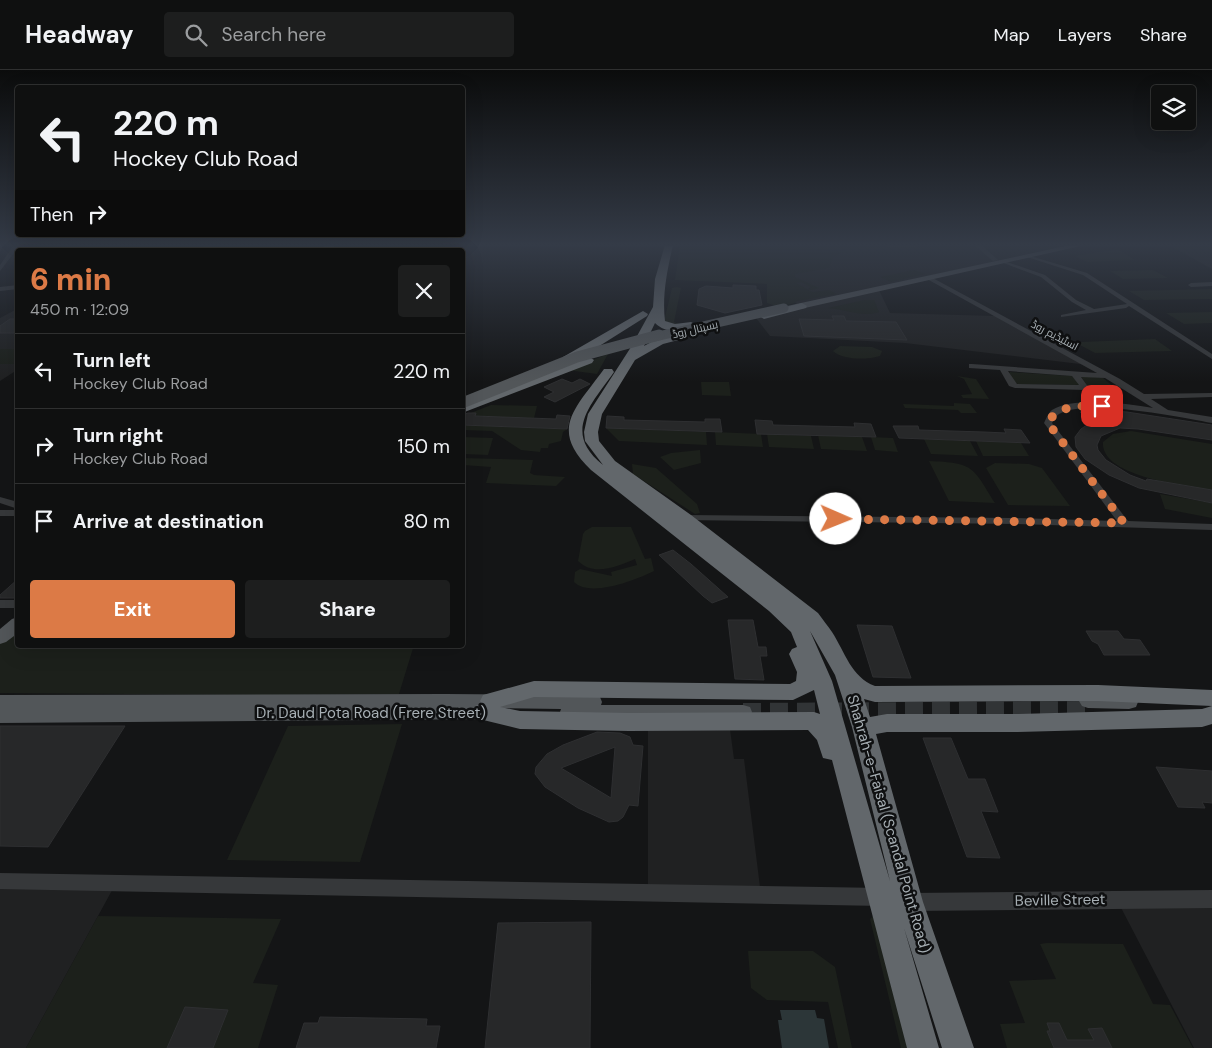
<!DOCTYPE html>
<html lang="en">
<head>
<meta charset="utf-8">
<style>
	body { margin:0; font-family:"DM Sans",Cairo,sans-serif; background:#1d1e1e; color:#f1f3f6; height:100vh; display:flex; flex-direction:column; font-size:19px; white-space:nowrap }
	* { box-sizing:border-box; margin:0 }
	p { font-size:16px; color:#9b9d9f }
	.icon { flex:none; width:28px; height:28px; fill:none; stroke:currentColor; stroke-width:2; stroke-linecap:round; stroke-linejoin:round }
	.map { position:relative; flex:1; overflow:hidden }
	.panel { position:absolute; left:15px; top:178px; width:450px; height:400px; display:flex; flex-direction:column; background:#0f1010; border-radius:5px; box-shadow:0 5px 20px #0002,0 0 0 1px #2f3030 }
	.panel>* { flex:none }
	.banner { position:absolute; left:15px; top:15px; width:450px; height:152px; border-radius:5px; box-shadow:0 5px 20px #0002,0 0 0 1px #2f3030; background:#0f1010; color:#f1f3f6; overflow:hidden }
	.controls { position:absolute; left:1151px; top:15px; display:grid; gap:10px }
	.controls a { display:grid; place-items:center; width:45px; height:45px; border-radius:5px; background:#0f1010; box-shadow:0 5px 20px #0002,0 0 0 1px #2f3030; font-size:25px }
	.pin { position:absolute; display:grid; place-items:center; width:42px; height:42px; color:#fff; margin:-21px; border-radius:10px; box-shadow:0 2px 8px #0006 }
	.me { position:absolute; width:55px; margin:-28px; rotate:91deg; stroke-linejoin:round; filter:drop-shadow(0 0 4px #0008) }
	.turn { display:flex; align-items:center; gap:18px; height:105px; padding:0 15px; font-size:22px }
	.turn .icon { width:65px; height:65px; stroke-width:2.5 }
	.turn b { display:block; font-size:35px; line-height:42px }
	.then { display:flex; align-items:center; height:48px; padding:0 15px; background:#0003; gap:10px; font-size:19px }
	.round { display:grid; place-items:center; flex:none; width:52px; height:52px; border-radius:5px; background:#1d1e1e }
	.headline { display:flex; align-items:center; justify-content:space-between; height:85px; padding:0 15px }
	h1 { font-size:30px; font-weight:800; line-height:38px; color:#dc7a46 }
	.cta { display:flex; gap:10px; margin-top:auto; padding:10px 15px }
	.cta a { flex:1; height:58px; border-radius:5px; background:#dc7a46; color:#fff; font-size:20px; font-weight:800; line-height:58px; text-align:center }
	.cta a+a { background:#1d1e1e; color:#f1f3f6 }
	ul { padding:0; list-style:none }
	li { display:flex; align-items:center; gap:15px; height:75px; padding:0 15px; border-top:1px solid #2f3030 }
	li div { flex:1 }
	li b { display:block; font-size:19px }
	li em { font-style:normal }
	header { display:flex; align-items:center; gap:30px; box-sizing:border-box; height:70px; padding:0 25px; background:#0f1010; border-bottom:1px solid #2f3030 }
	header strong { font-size:24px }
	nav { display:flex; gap:28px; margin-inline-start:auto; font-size:18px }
	.search { width:350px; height:45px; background:#1d1e1e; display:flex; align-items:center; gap:12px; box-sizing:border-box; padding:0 18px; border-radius:5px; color:#9b9d9f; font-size:19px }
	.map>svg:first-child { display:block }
	.built { fill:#202122 }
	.green { fill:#1c201b }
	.water { fill:#2c3638 }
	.building { fill:#272829; stroke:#2e2f31; fill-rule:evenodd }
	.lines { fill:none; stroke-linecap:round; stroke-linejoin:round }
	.major-tunnel { stroke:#313436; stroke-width:18; stroke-dasharray:18 9; stroke-linecap:butt }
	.minor { fill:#36383a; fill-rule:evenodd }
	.major { fill:#525659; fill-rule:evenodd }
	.highway { fill:#62676b; fill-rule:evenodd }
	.major-bridge-far1 { stroke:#525659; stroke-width:9 }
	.major-bridge { stroke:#525659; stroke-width:11 }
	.route { stroke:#dc7a46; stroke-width:9; stroke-dasharray:0 16.2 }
	.labels { text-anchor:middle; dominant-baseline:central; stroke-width:5; stroke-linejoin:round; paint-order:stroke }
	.far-street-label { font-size:11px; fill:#a7afb4; stroke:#0f1011 }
	.near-street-label { font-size:15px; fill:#a7afb4; stroke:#0f1011 }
</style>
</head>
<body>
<header>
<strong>Headway</strong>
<div class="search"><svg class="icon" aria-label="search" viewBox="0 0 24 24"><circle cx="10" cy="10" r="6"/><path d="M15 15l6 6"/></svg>Search here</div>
<nav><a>Map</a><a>Layers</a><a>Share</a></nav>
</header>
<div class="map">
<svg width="1212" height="978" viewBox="0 0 1212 978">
	<rect width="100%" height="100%" fill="#141516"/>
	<path class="built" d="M216,175h109l-8,5h-116z
		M810,175h258l-270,60 -4,-3 -6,-43 20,-11z
		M1169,175h43v24z
		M879,220l11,23 105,3 93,49 -183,-22 -135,-7 -14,-18z
		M17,239v61l-17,11v-63z
		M648,652h81l5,37h10l17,136 -113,-2z
		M0,811l116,2 -90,165h-26z
		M1212,829v149h-18l-77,-148z"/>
	<path class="green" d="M86,175h124l-15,5h-103l-3,-3 -14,3z
		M680,175h104l60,6 -11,6 -4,11 -34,6v3l24,11 -8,2 -3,-1 3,-2 -10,-5 -5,1 16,9 17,-2 8,4 -40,7 -2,2 -16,4 -12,-4v-19l-92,-4z
		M1118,179l17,11 -48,2 -12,-6z
		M914,200l11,4 -34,8 -11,-5z
		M1153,200l15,8 -45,1 -13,-8z
		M677,217l4,1 -7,34 5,2h-7l-8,-3 8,-33z
		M1212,219v10l-68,1 -15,-9z
		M865,230h9l5,12c-16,6 -35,-3 -51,-4z
		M1212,242v11l-28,1 -18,-11z
		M1155,269l17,12 -77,2 -15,-8 1,-3z
		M840,276l32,1 10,4 -2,5c-13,4 -38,4 -47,-5z
		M0,279h17v15h-17z
		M608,284l-11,20 -30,-4z
		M1010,302l62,4 9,9 -63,-1 -4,-2 -5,-9z
		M957,306l19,3 13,20 -26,-1 -2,-3 11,-1 -8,-15z
		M1081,307h21l14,12 -27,-1z
		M701,312h28l2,14 -29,-1z
		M954,333l16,1 7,9h-16l-3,-3 -53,-2 -2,-4 51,2z
		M491,335l46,1 -3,12 -71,-2z
		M463,355l101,4 2,1 -3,2 -2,9 -12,3 -1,4h-7l-1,4 -19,-2 -29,-19 -29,-1z
		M606,358l100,4 1,13 -88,-4z
		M1131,361l81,13v46c-24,-4 -112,-13 -109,-48l10,-8z
		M715,362l46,2 2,13 -47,-2z
		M767,364l44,2 3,13 -45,-2z
		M818,365l44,2 5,14 -46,-2z
		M463,367l30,1 -5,17 -25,-1z
		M871,367l22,1 5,14 -23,-2z
		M924,369l46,2 8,15 -47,-2z
		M976,371l45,2 8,13h-46z
		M700,380l1,13 -27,7 -14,-13 11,-4z
		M462,388l71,2 -3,13 4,2 31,2 -9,9 -70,-3 5,-16 -28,-2z
		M929,391c45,2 43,5 66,42l-46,-2z
		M995,393l34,1 13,4 28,38 -62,-1 -22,-37z
		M632,394l24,4 41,36 3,9 -5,1 -62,-40z
		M1160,424l52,9v15l-47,-9z
		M592,457h39l14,32 6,-1 3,13c-18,9 -64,27 -80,11l1,-10 5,-3 32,7 -1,-4 26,-7 -2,-6c-17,7 -41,18 -57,2l5,-27 2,-3z
		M17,559l1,16h396l-15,49 -132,1 -267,-2v-50z
		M402,654l-42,138 -133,-2 61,-134z
		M98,846l183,3 -28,64 25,2 -20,63h-232z
		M873,846l39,132h-11l-31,-129z
		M1047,873l76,1 30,60 17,1 23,43h-186l-7,-24 25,-1 -16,-42 47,-2 -16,-35z
		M748,881h65l22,16 17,81h-14l-10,-46 -61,-2 -16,-12z"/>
	<path class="water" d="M780,940h35l2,8 7,1 5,29h-47l-4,-28h4z"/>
	<path class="building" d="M733,215l23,1v4h3l3,15 -37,8 -28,-8 2,-16 7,-3 27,2z
		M832,246h12l2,5 50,1 11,18 -103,-4 -5,-17 35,1z
		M10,249h8v14h-18v-7z
		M562,309l10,4 8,-4 10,5 -35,18 -11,-5 10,-5 -10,-5z
		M1101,340l26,2 85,13v15l-74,-11 -18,-1 -19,8 -4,9 1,5 8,10 24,15 16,6 1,-2 65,11v13l-73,-15 -30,-13 -24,-16 -9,-12 -1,-10 6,-8 13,-9 -14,-8z
		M468,343h8l-1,3 81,3 1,-4 13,1 -3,13 -105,-4v-10z
		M607,346l17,1v3l81,2v-3h15l2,13 -116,-4z
		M755,350l17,1 1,4 82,2 -1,-4 17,1 5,13 -119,-3z
		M893,356h25l1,4 65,2 22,1 -2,-4 17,1 9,13 -131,-5z
		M673,480l18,14 37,33 -16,6 -9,-7 -44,-41z
		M18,509v19h-18v-3z
		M728,550h25l5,27h8l1,9h-7l4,24 -29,-1z
		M857,555l35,1 19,52 -38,-1z
		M1086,561h32l6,8 16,1 10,15h-46l-6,-11 -6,-3z
		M0,656h125l-77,121 -48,-1z
		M597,662l23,1 10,4 3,8 10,1 -5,60 -9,-1 -6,12 -5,4 -9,1 -31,-14 -33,-21 -10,-13 1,-7 11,-13 16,-9zM615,677l-4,51 -50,-30z
		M923,668h28l17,41h17l13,33 -17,-1 19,47 -33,-1z
		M1156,697l56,4v32l-10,-1 3,6 -27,-1z
		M591,852l-1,126h-105l13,-125z
		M185,937l43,3 -15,38h-46z
		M320,947l107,2 -1,7h14l-4,22h-140l8,-25h14z
		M1047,953h12l8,17h27l-6,-11 14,-1 10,20h-58l-7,-17h3z"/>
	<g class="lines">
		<path class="major-tunnel" d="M743,642l351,-2"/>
		<path class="minor" d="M14,175h6l-20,26v-6z
			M206,175h9l-12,5h-9z
			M884,175h35l-3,2h-29z
			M974,175h7l17,15 -5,1z
			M1027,185l60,18 125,81v5l-83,-53 -3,2 -65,9v-2l25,-5 -14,-8 -31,-25 -40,-15v-2l44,15 31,25 18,9 33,-5 -44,-29 -56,-18z
			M929,206l191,103 24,15 68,-1v4l-61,2 17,11 44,7v6c-33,-6 -125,-25 -153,-9 -3,2 -5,5 -7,9l76,98 84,3v6l-197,-6 -334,-4 -1,-2 1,-2 4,-1 330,3 102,3 -73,-98c2,-4 4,-10 8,-13 22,-14 76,-6 101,-2l-48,-30 -24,-1 8,11 -4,2 -70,-2 -6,-2 -9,-16 -31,-2v-4h3l125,9 -170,-94 -1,-1zM1008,301l64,5 7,9 -62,-1z
			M1212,212v4l-21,1 -3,-2 3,-2z
			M18,215v4l-18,2v-4z
			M0,427l18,5v7l-18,-6z
			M0,440h18v6h-18z
			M0,530h18v8h-18z
			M0,803l882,15 6,3 3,6 -3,6 -6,3 -882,-17z
			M1212,820v18l-303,3 -6,-3 -3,-6 3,-6 6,-3z"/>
		<path class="major" d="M326,175h10l-7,5h-10z
			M1070,175h15l-298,67 -5,-3 5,-3z
			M18,547v16l-12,9 -6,2v-15l12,-10z
			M445,624l148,1 7,2 2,5 -1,3h142l7,2 2,5 -2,5 -7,2h-174l-7,-2 -2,-5 1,-3 -63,-1 2,4 -2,5 -7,2 -491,4v-28z
			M1088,624l41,1 7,2 2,5 -2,5 -7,2 -41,-1 -6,-2 -3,-5 3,-5z"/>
		<path class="highway" d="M665,175h8c-6,26 -11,50 -8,76l10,3 16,-2 6,3 -2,2c-14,4 -29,7 -40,-4l-11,23 11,-6 50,-13 6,3 -2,2 -46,12 -28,16 -33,54 -4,18 1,9 16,20 76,54 127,98c5,7 10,13 14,19 13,20 19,45 43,54l223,-1 114,5v34l-10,3 -184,5h-131l-11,2 47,168 51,146h-32l-38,-120 35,120h-32l-75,-288 -9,-2 -6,-18 -9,-10 -179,1 -109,-2 -45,-11 -3,-6 3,-6 7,-2 -2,-3 3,-6 51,-14 256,3 6,-3 1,-9 -8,-18 3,-5 5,-2 -6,-15 -22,-21 -178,-141c-43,-41 -15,-62 13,-101h8l2,3c-23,33 -52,60 -11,93l-18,-24 -1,-9 4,-18 43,-67 22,-40 2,-28zM810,561l25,44 17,52 38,154 -58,-200zM814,620l6,24 -6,-2 -185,1 -109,-2 -20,-4 34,-10 259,3zM864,629l11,3 223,-1 114,5 -10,3 -184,5h-131l-17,3z
			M802,233l5,3 -1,2 -42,11 -5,-3 1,-2z
			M643,241l5,3 -1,2 -54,34 -24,11 -6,-4z
			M588,286l6,4 -2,3 -130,50v-9z"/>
		<path class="major-bridge-far1" d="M654,267l130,-29"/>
		<path class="major-bridge" d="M462,333l115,-46 82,-22"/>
	</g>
	<linearGradient id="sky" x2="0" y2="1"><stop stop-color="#0b0c0c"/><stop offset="0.56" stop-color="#343b47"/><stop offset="1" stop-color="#343b47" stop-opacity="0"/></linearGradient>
	<rect width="1212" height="312" fill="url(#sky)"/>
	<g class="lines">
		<path class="route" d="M836,449l288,4 -76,-100c9,-19 36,-17 54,-17"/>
	</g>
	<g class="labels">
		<g class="far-street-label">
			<text transform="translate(695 259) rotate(-13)">ہسپتال روڈ</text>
			<text transform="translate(1055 265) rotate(28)">اسٹیڈیم روڈ</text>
		</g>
		<g class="near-street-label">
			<text x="371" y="643">Dr. Daud Pota Road (Frere Street)</text>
			<text transform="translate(889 754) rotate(74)">Shahrah-e-Faisal (Scandal Point Road)</text>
			<text transform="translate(1060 830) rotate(-1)">Beville Street</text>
		</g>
	</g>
</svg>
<div class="controls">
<a><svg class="icon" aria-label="layers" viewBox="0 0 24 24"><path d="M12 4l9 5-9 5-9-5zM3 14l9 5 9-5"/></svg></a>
</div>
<div class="pin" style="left:1102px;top:336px;background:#d93025"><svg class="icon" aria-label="arrive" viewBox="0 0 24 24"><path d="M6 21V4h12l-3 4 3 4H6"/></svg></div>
<svg class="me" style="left:836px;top:449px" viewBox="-20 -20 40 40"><circle r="19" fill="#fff"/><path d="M0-13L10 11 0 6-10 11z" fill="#dc7a46"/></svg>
<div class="banner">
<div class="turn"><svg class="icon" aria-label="left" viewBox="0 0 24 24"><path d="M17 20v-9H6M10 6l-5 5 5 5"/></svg><div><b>220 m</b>Hockey Club Road</div></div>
<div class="then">Then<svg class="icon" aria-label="right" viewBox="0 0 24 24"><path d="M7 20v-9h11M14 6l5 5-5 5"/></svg></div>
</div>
<section class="panel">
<div class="headline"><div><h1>6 min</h1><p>450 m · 12:09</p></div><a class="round"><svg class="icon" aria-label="close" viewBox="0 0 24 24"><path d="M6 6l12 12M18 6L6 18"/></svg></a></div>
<ul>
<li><svg class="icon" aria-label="left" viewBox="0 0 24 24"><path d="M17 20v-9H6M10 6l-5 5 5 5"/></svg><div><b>Turn left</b><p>Hockey Club Road</p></div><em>220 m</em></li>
<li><svg class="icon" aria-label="right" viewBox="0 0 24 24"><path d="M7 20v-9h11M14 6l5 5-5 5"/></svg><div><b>Turn right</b><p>Hockey Club Road</p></div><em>150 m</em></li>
<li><svg class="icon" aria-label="arrive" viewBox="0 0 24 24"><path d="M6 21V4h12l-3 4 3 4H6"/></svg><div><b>Arrive at destination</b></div><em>80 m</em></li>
</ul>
<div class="cta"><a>Exit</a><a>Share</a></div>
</section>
</div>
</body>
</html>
